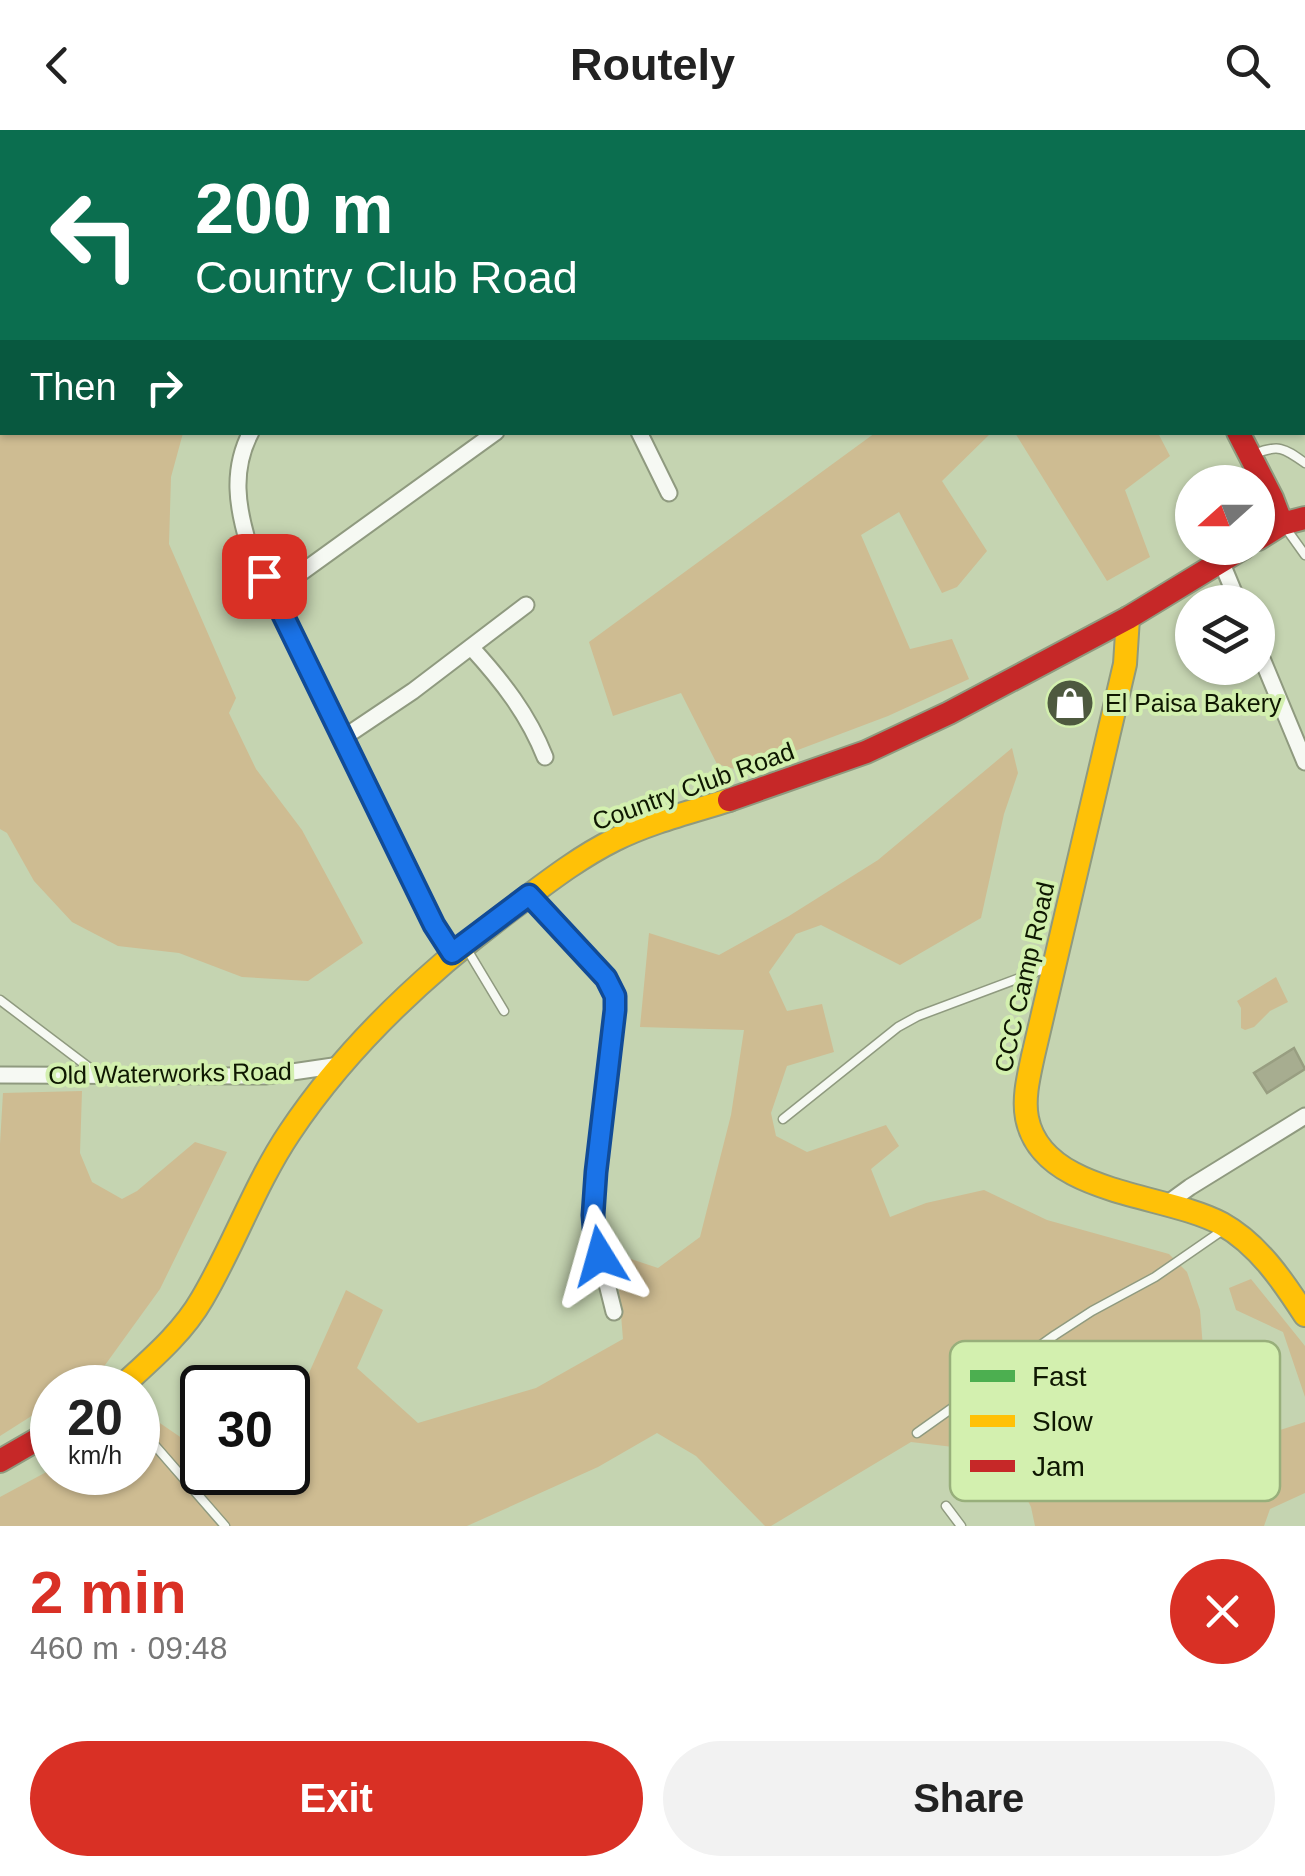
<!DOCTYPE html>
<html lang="en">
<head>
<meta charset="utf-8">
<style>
	body { margin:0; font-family:Helvetica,sans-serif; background:#f2f2f2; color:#222; height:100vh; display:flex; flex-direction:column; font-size:38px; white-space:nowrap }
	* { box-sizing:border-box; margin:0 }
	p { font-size:32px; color:#767676 }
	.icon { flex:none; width:55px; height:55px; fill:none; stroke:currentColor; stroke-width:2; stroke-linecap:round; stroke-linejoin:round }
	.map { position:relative; height:1396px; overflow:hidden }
	.details { display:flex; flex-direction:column; background:#fff; flex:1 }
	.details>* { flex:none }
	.top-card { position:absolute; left:0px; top:0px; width:1305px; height:305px; box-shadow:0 2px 8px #0004; background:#0b6e4f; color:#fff; overflow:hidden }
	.needle { width:65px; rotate:249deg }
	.buttons { position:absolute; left:1175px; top:335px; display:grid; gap:20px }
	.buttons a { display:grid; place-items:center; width:100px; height:100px; border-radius:50%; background:#fff; box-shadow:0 2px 8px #0004; font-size:50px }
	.speed { position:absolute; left:30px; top:1235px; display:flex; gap:20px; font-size:50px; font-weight:700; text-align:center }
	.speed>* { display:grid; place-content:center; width:130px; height:130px; border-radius:50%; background:#fff; box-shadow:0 2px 8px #0004; line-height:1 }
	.speed small { font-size:25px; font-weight:400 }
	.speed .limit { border:5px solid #111; border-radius:15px; background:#fff; color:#111 }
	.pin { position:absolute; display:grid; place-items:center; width:85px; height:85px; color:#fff; margin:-42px; border-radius:20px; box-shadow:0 5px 15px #0006 }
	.me { position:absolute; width:110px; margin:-55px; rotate:352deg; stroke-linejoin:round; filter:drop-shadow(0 0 8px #0008) }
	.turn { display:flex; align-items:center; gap:35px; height:210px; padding:0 30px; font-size:45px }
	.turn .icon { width:130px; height:130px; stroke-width:2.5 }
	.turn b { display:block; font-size:70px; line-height:85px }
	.then { display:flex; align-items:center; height:95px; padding:0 30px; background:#0003; gap:20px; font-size:38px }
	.round { display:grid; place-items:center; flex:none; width:105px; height:105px; border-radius:52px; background:#f2f2f2 }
	.summary { display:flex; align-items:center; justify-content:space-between; height:170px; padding:0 30px }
	h1 { font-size:60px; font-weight:700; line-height:75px; color:#d93025 }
	.action { display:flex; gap:20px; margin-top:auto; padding:20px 30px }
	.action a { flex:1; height:115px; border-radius:60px; background:#d93025; color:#fff; font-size:40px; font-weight:700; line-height:115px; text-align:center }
	.action a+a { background:#f2f2f2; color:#222 }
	header { display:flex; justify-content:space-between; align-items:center; height:130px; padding:0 30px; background:#fff; font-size:45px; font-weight:700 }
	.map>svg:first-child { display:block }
	.green { fill:#cebc92 }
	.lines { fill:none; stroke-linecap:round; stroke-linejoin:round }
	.stream { stroke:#8ba565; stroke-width:4 }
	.building { fill:#a7ad90; stroke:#989e81; stroke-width:2.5 }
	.lane-casing { stroke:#8f9a7f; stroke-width:11 }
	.street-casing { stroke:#8f9a7f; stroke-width:19 }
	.fast-casing { stroke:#8f9a7f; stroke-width:26 }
	.slow-casing { stroke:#8f9a7f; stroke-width:26 }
	.jam-casing { stroke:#8f9a7f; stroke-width:26 }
	.lane { stroke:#f6f9f3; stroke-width:8 }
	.street { stroke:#f6f9f3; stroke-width:15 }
	.fast { stroke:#4caf50; stroke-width:22 }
	.slow { stroke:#ffc107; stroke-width:22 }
	.jam { stroke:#c62828; stroke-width:22 }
	.route-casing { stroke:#114b97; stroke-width:25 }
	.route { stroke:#1a73e8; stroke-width:18 }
	.labels { text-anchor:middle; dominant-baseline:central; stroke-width:8; stroke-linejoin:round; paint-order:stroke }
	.poi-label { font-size:25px; fill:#0e1701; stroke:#d3f0af; text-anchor:start }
	.street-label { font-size:25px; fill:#0e1701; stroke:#d3f0af }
	.key { fill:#d3f0af; stroke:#98af7b; stroke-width:2.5 }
	.key-label { font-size:28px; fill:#0e1701 }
</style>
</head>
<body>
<header><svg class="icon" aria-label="back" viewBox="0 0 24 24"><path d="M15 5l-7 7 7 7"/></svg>Routely<svg class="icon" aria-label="search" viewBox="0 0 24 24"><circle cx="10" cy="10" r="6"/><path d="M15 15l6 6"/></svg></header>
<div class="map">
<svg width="1305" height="1396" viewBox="0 0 1305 1396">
	<rect width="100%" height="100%" fill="#c5d4b1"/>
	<path class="green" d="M1197,0h108v239l-2,1 -1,-238h-105z
		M2,287v15l181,1 -12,44 -2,67 67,154 -7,15 27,56 46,61 61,113 -55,38 -66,-4 -63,-24 -61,-7 -46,-24 -38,-41 -27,-48 -7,-4v-410z
		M875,303h116l-49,48 45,70 -30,36 -15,6 -43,-81 -38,23 49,114 42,-10 17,40 -81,37 -146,55 -25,-7 -36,-71 -68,23 -24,-74z
		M1015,303h143l12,23 -45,34 25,67 -43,24z
		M1012,618l6,25 -14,41 -23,104 -81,47 -79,-40 -25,9 -27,38 18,39 35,-7 12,48 -47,14 -16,47 5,23 31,16 79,-27 13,21 -28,23 19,48 36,-14 58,-13 63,30 122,34 18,18 13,38 7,89 29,45 69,-22v71l-35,16 -6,17h-229l-4,-19 -27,-54 -93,-11 -140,84h-6l-69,-70 -39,-23 -59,34 -131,59h-467v-29l52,-28v3h86v-48l16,-5 48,33v20h86v-52l58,-130 37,20 -26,58 61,55 118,-35 87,-49 -7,-85 42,14 42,-31 31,-122 13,-85 -104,-3 9,-94 70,22 70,-39 89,-56z
		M1276,847l12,25 -18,9 -16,16 -9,3 -4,-2v-20l-4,-7z
		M82,961l-2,62 12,29 30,17 15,-8 58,-49 32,10 -67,137 -60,83 -24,15 -24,1v15l-52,33v-292l3,-51z
		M1251,1149l54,67v51l-22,-65 -47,-22 -7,-22z"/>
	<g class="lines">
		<path class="stream" d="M1302,93l3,2"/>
	</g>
	<path class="building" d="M1294,918l11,21 -38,24 -13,-20z"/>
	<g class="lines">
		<g class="lane-casing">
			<path id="lane" d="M1254,324c25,-10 30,-6 51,9
				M1285,397l20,28
				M465,816l39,65
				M0,870l95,72
				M783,989l115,-92 20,-11 131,-49
				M138,1296l87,100
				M917,1303l138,-98 37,-24 63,-34 68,-47
				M946,1376l15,20"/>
		</g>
		<g class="street-casing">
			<path id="street" d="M294,2l1,-2
				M553,2l1,-2
				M251,302c-20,38 -14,75 -2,114l184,379 19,28
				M639,302l30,61
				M1221,431l17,41
				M273,463l223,-161
				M471,517c31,34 57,67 74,110
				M1258,519l47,113
				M343,608l70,-47 113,-86
				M529,765l77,83 9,18v14l-19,162 -3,56 21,84
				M0,945l265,1 75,-11
				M1168,1073l22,-16 115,-71"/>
		</g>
		<g class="fast-casing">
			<path id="fast" d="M1064,0l1,2"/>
		</g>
		<g class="slow-casing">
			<path id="slow" d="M1128,488l-3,46 -92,392c-4,19 -10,42 -6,62 15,77 138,75 195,106 36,20 61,57 83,91
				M120,1258c29,-27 62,-54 82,-89 32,-54 53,-115 88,-167 62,-93 147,-169 236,-234 28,-21 56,-42 88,-58 36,-18 77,-28 115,-40"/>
		</g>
		<g class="jam-casing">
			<path id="jam" d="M1238,302l34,66 10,26
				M1258,409l24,-15 23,-6
				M729,670l137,-48 83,-39 179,-95 115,-70
				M0,1331l52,-30"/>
		</g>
		<use href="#lane" class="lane"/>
		<use href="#street" class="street"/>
		<use href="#fast" class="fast"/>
		<use href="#slow" class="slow"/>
		<use href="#jam" class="jam"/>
	</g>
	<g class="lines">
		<g class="route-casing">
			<path id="route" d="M264,446l170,349 18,28 77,-58 77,83 9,18v14l-19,162 -3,43 1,13 6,28"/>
		</g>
		<use href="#route" class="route"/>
	</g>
	<defs>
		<g id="shop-disc" transform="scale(2.5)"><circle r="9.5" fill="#4e593f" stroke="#d3f0af"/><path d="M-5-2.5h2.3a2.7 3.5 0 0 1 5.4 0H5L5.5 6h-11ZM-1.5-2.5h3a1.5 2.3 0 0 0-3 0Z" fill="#fff"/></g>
	</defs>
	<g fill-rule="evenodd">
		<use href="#shop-disc" x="1070" y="573"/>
	</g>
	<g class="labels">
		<g class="poi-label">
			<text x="1105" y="573">El Paisa Bakery</text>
		</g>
		<g class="street-label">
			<text transform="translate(693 656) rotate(-20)">Country Club Road</text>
			<text transform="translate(1024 847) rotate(-77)">CCC Camp Road</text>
			<text transform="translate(170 943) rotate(-1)">Old Waterworks Road</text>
		</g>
	</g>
	<rect x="950" y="1211" width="330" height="160" rx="15" class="key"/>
	<rect x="970" y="1240" width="45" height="12" fill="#4caf50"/>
	<rect x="970" y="1285" width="45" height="12" fill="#ffc107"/>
	<rect x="970" y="1330" width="45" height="12" fill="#c62828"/>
	<g class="key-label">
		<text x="1032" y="1256">Fast</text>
		<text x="1032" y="1301">Slow</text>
		<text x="1032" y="1346">Jam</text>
	</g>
</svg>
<div class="buttons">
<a><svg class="needle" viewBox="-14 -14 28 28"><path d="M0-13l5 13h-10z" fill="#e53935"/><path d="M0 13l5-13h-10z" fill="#767676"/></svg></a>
<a><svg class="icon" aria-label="layers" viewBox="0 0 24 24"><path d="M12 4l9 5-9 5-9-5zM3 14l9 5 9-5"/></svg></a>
</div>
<div class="speed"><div>20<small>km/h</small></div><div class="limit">30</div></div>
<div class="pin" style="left:264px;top:446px;background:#d93025"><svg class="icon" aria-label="arrive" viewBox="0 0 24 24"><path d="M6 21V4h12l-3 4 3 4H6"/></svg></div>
<svg class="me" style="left:600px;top:1126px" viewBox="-20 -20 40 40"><path d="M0-17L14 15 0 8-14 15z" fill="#1a73e8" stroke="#fff" stroke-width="4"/></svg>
<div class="top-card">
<div class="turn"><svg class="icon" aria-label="left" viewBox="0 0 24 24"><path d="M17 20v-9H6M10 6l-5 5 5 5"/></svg><div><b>200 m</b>Country Club Road</div></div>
<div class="then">Then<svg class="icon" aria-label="right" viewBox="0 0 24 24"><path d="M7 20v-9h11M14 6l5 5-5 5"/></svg></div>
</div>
</div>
<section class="details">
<div class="summary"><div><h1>2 min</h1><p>460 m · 09:48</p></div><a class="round" style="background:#d93025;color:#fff"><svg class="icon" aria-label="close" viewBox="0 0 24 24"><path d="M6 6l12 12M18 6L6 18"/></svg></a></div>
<div class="action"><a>Exit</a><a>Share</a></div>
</section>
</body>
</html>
